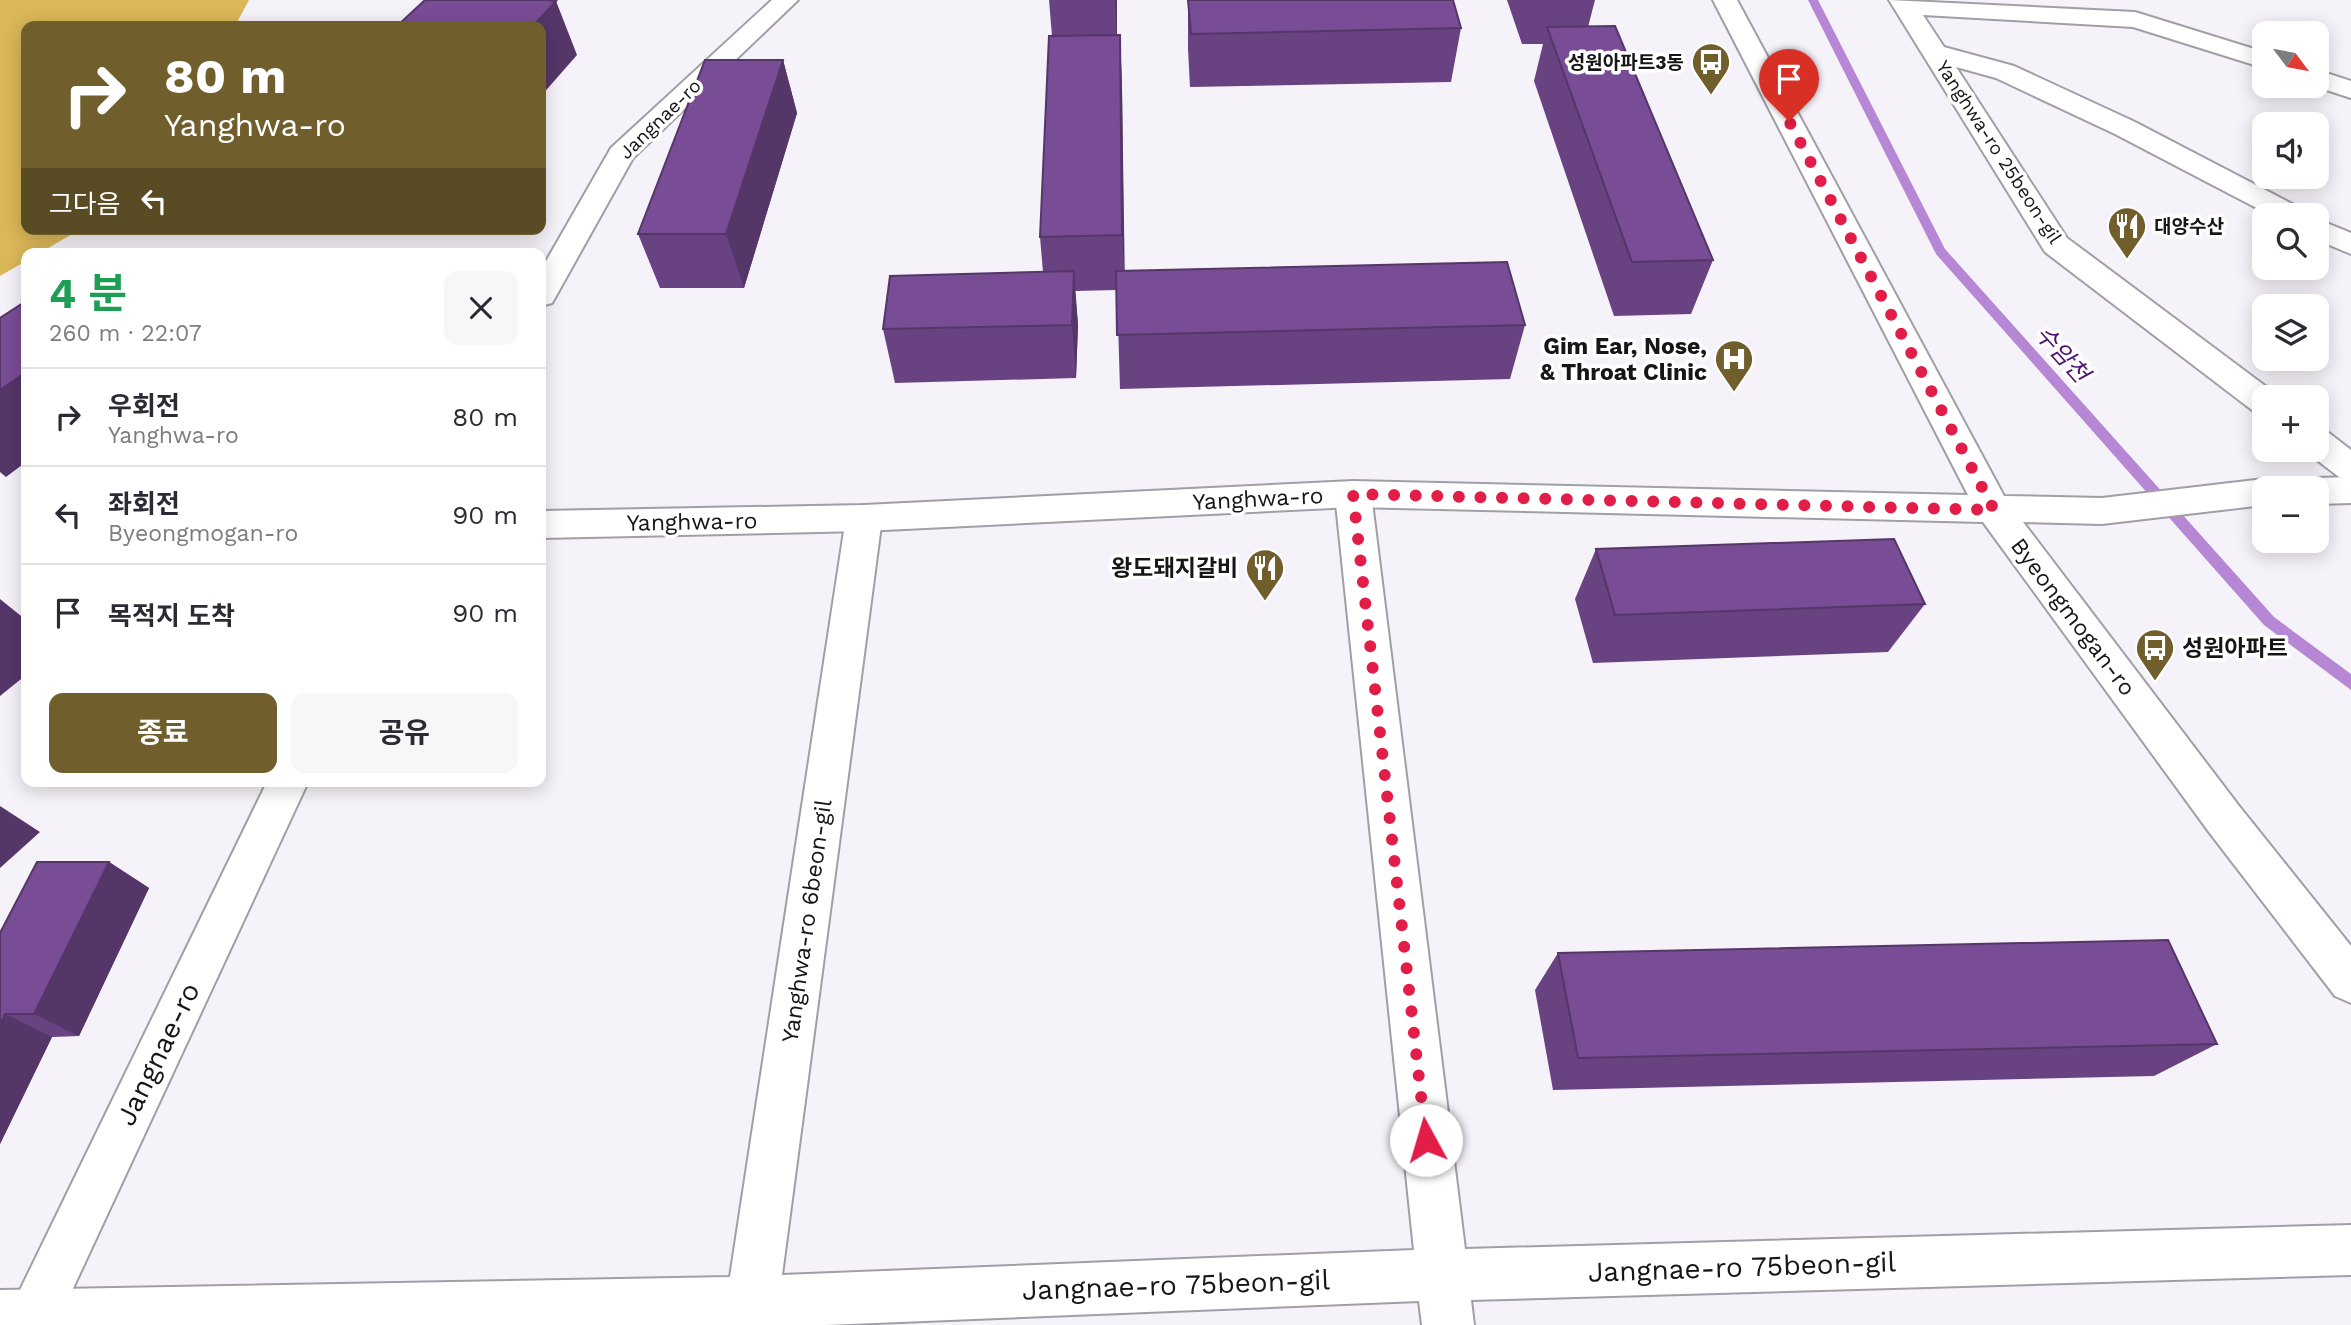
<!DOCTYPE html>
<html lang="ko">
<head>
<meta charset="utf-8">
<style>
	body { margin:0; font-family:"Work Sans","Noto Sans KR",sans-serif; background:#f7f7f7; color:#2b2b33; height:100vh; display:flex; flex-direction:column; font-size:26px; white-space:nowrap }
	* { box-sizing:border-box; margin:0 }
	p { font-size:23px; color:#7c7c81 }
	.icon { flex:none; width:38px; height:38px; fill:none; stroke:currentColor; stroke-width:2; stroke-linecap:round; stroke-linejoin:round }
	.map { position:relative; flex:1; overflow:hidden }
	.sheet { position:absolute; left:21px; top:248px; width:525px; height:539px; display:flex; flex-direction:column; background:#fff; border-radius:14px; box-shadow:0 4px 18px #0003 }
	.sheet>* { flex:none }
	.banner { position:absolute; left:21px; top:21px; width:525px; height:214px; border-radius:14px; box-shadow:0 4px 18px #0003; background:#705e2c; color:#fff; overflow:hidden }
	.needle { width:46px; rotate:122deg }
	.controls { position:absolute; left:2252px; top:21px; display:grid; gap:14px }
	.controls a { display:grid; place-items:center; width:77px; height:77px; border-radius:14px; background:#fff; box-shadow:0 4px 18px #0003; font-size:35px }
	.pin { position:absolute; display:grid; place-items:center; width:60px; height:60px; color:#fff; margin:-72px -30px; border-radius:50% 50% 50% 0; rotate:-45deg; box-shadow:0 0 7px #0007 }
	.pin .icon { rotate:45deg }
	.me { position:absolute; width:77px; margin:-38px; rotate:354deg; stroke-linejoin:round; filter:drop-shadow(0 0 5px #0008) }
	.turn { display:flex; align-items:center; gap:24px; height:147px; padding:0 28px; font-size:32px }
	.turn .icon { width:91px; height:91px; stroke-width:2.5 }
	.turn b { display:block; font-size:49px; line-height:60px }
	.then { display:flex; align-items:center; height:66px; padding:0 28px; background:#0003; gap:14px; font-size:26px }
	.round { display:grid; place-items:center; flex:none; width:74px; height:74px; border-radius:14px; background:#f7f7f7 }
	.summary { display:flex; align-items:center; justify-content:space-between; height:119px; padding:0 28px }
	h1 { font-size:42px; font-weight:700; line-height:52px; color:#1e9e55 }
	.primary-button { display:flex; gap:14px; margin-top:auto; padding:14px 28px }
	.primary-button a { flex:1; height:80px; border-radius:14px; background:#705e2c; color:#fff; font-size:28px; font-weight:700; line-height:80px; text-align:center }
	.primary-button a+a { background:#f7f7f7; color:#2b2b33 }
	ul { padding:0; list-style:none }
	li { display:flex; align-items:center; gap:21px; height:98px; padding:0 28px; border-top:2px solid #e1e1e2 }
	li div { flex:1 }
	li b { display:block; font-size:26px }
	li em { font-style:normal }
	.map>svg:first-child { display:block }
	.forest { fill:#dab758 }
	.lines { fill:none; stroke-linecap:round; stroke-linejoin:round }
	.stream { fill:#b587d5; fill-rule:evenodd }
	.street-casing { stroke:#a19ea5; stroke-width:4 }
	.secondary-casing { stroke:#a19ea5; stroke-width:4 }
	.street { fill:#fff; fill-rule:evenodd }
	.secondary { fill:#fff; fill-rule:evenodd }
	.wall { fill:#684281 }
	.shaded-wall { fill:#553669 }
	.building { fill:#794d96; stroke:#553669; stroke-width:2 }
	.route { stroke:#e11d48; stroke-width:12; stroke-dasharray:0 21.6 }
	.labels { text-anchor:middle; dominant-baseline:central; stroke-width:7; stroke-linejoin:round; paint-order:stroke }
	.far-poi-label { font-size:19px; font-weight:bold; fill:#171518; stroke:#fff; text-anchor:end }
	.far-street-label { font-size:19px; fill:#171518; stroke:#fff }
	.poi-label { font-size:23px; font-weight:bold; fill:#171518; stroke:#fff; text-anchor:end }
	.street-label { font-size:23px; fill:#171518; stroke:#fff }
	.water-label { font-size:24px; font-style:italic; fill:#501270; stroke:#fff }
	.near-street-label { font-size:28px; fill:#171518; stroke:#fff }
</style>
</head>
<body>
<div class="map">
<svg width="2351" height="1325" viewBox="0 0 2351 1325">
	<rect width="100%" height="100%" fill="#f6f2f9"/>
	<path class="forest" d="M0,0h249l-14,26h-209v203h55l-43,25h-12v7l-26,15z"/>
	<g class="lines">
		<path class="stream" d="M1808,0h10l127,249 329,368 77,57v16l-87,-65 -328,-371z"/>
		<g class="street-casing">
			<path id="street" d="M1889,0l246,12 129,40v16l-131,-41 -210,-12 21,32 70,19 121,56 167,87 4,6h-36l-155,-81 -119,-56 -40,-11 111,171 209,156 2,3h-14v17l-12,-4 -207,-158z
				M2317,70l34,11v17l-37,-12h3z
				M2317,219l34,14v21l-34,-14z
				M2317,430l12,3 22,17v31l-12,-4 -34,-26 12,-1z
				M1353,481l12,4 6,9 94,755 886,-24v50l-880,25 3,25h-52l-3,-24 -593,24h-826v-35l730,-13 116,-759 5,-9 13,-4 13,4 5,9 -100,757 632,-25 -79,-756 6,-9z"/>
		</g>
		<g class="secondary-casing">
			<path id="secondary" d="M772,0h26l-165,158 -77,138 -4,7 -11,3v-36l70,-122z
				M1713,0h24l267,496 98,2 162,-19 12,4 3,5h-15v17l-162,19 -79,-2 216,284 112,140v57l-16,-7 -126,-164 -226,-310 -630,-15 -489,24 -323,7v-27l323,-6 489,-24 615,14z
				M2351,477v26l-34,1v-16h-16l4,-6 12,-4z
				M267,782h41l-252,543h-53z"/>
		</g>
		<use href="#street" class="street"/>
		<use href="#secondary" class="secondary"/>
	</g>
	<path class="wall" d="M1049,0h68v35h3l2,54 2,182 401,54 -15,54 -390,10 -3,-99 -42,1 3,34 -2,53 -181,5 -12,-54 160,-57 -3,-35 12,-201z
		M1188,0l273,28 -10,54 -261,5 -2,-38z
		M1507,0h88l-7,27 125,233 -22,54 -77,2 -80,-235 9,-37h-21z
		M783,60l14,53 -53,175h-84l-22,-54z
		M1596,549l329,55 -37,48 -295,11 -18,-64z
		M109,862l40,26 -70,148 -27,1 -52,107v-211z
		M1558,953l659,91 -63,32 -601,14 -18,-100z"/>
	<path class="shaded-wall" d="M1115,0h2v52z
		M556,1l21,54 -36,41v-70h-8z
		M1120,35l2,54 3,200 -3,-54z
		M783,60l14,53 -53,175 -18,-54z
		M1074,271l4,54 -2,53 -4,-53z
		M26,372v90l-20,15 -6,-5v-82z
		M0,599l26,21v55l-26,21z
		M0,806l40,26 -40,36z
		M109,862l40,26 -70,148 -45,-22z
		M5,1014l47,23 -52,107v-119z"/>
	<path class="building" d="M425,0h122l9,1 -23,25h-136z
		M1188,0h265l8,28 -270,6z
		M1615,26l98,234 -81,2 -85,-235z
		M1120,35l2,200 -82,2 9,-201z
		M705,60h78l-57,174h-88z
		M1507,262l18,63 -408,10 -1,-64z
		M1074,271l-2,54 -189,4 7,-53z
		M26,301v71l-26,18v-72z
		M1894,539l31,65 -310,11 -19,-66z
		M37,862h72l-75,152h-29l-5,11v-92z
		M2168,940l49,104 -639,14 -20,-105z"/>
	<g class="lines">
		<path class="route" d="M1426,1140l-73,-646 641,16 -205,-389"/>
	</g>
	<defs>
		<g id="bus-pin" transform="scale(2.0125)"><path d="M0 17L-7.5 6A9.5 9.5 0 1 1 7.5 6Z" fill="#705e2c" stroke="#fff"/><path d="M-5-6H5V4H4V6H2V4H-2V6H-4V4H-5ZM-3.5-4V0h7V-4ZM-3.5 1.2v1.5H-2V1.2ZM2 1.2v1.5H3.5V1.2Z" fill="#fff"/></g>
		<g id="restaurant-pin" transform="scale(2.0125)"><path d="M0 17L-7.5 6A9.5 9.5 0 1 1 7.5 6Z" fill="#705e2c" stroke="#fff"/><path d="M-5-6h1v4h1v-4h1v4h1v-4h1v5L-1.5 .5V6h-2V.5L-5-1ZM5-6V6H3V1.5H1.5Q1.5-4 5-6Z" fill="#fff"/></g>
		<g id="hospital-pin" transform="scale(2.0125)"><path d="M0 17L-7.5 6A9.5 9.5 0 1 1 7.5 6Z" fill="#705e2c" stroke="#fff"/><path d="M-5-5h3v3.5h4V-5h3V5h-3V1.5h-4V5h-3Z" fill="#fff"/></g>
	</defs>
	<g fill-rule="evenodd">
		<use href="#bus-pin" x="1711" y="62"/>
		<use href="#restaurant-pin" x="2127" y="226"/>
		<use href="#hospital-pin" x="1734" y="359"/>
		<use href="#restaurant-pin" x="1265" y="568"/>
		<use href="#bus-pin" x="2155" y="648"/>
	</g>
	<g class="labels">
		<g class="far-poi-label">
			<text x="1684" y="62">성원아파트3동</text>
			<text x="2154" y="226" text-anchor="start">대양수산</text>
		</g>
		<g class="far-street-label">
			<text transform="translate(660 119) rotate(-44)">Jangnae-ro</text>
			<text transform="translate(1999 152) rotate(57)">Yanghwa-ro 25beon-gil</text>
		</g>
		<g class="poi-label">
			<text x="1707" y="346">Gim Ear, Nose,<tspan x="1707" dy="26">&amp; Throat Clinic</tspan></text>
			<text x="1238" y="568">왕도돼지갈비</text>
			<text x="2182" y="648" text-anchor="start">성원아파트</text>
		</g>
		<g class="street-label">
			<text transform="translate(1258 499) rotate(-3)">Yanghwa-ro</text>
			<text transform="translate(692 522) rotate(-1)">Yanghwa-ro</text>
			<text transform="translate(2073 617) rotate(53)">Byeongmogan-ro</text>
			<text transform="translate(807 921) rotate(-82)">Yanghwa-ro 6beon-gil</text>
		</g>
		<g class="water-label">
			<text transform="translate(2062 354) rotate(48)">수암천</text>
		</g>
		<g class="near-street-label">
			<text transform="translate(158 1054) rotate(-64)">Jangnae-ro</text>
			<text transform="translate(1742 1267) rotate(-2)">Jangnae-ro 75beon-gil</text>
			<text transform="translate(1176 1285) rotate(-2)">Jangnae-ro 75beon-gil</text>
		</g>
	</g>
</svg>
<div class="controls">
<a><svg class="needle" viewBox="-14 -14 28 28"><path d="M0-13l5 13h-10z" fill="#e53935"/><path d="M0 13l5-13h-10z" fill="#7c7c81"/></svg></a>
<a><svg class="icon" aria-label="sound" viewBox="0 0 24 24"><path d="M4 9h4l5-4v14l-5-4H4zM17 9q2 3 0 6"/></svg></a>
<a><svg class="icon" aria-label="search" viewBox="0 0 24 24"><circle cx="10" cy="10" r="6"/><path d="M15 15l6 6"/></svg></a>
<a><svg class="icon" aria-label="layers" viewBox="0 0 24 24"><path d="M12 4l9 5-9 5-9-5zM3 14l9 5 9-5"/></svg></a>
<a>+</a>
<a>−</a>
</div>
<div class="pin" style="left:1789px;top:121px;background:#d93025"><svg class="icon" aria-label="arrive" viewBox="0 0 24 24"><path d="M6 21V4h12l-3 4 3 4H6"/></svg></div>
<svg class="me" style="left:1426px;top:1140px" viewBox="-20 -20 40 40"><circle r="19" fill="#fff"/><path d="M0-13L10 11 0 6-10 11z" fill="#e11d48"/></svg>
<div class="banner">
<div class="turn"><svg class="icon" aria-label="right" viewBox="0 0 24 24"><path d="M7 20v-9h11M14 6l5 5-5 5"/></svg><div><b>80 m</b>Yanghwa-ro</div></div>
<div class="then">그다음<svg class="icon" aria-label="left" viewBox="0 0 24 24"><path d="M17 20v-9H6M10 6l-5 5 5 5"/></svg></div>
</div>
<section class="sheet">
<div class="summary"><div><h1>4 분</h1><p>260 m · 22:07</p></div><a class="round"><svg class="icon" aria-label="close" viewBox="0 0 24 24"><path d="M6 6l12 12M18 6L6 18"/></svg></a></div>
<ul>
<li><svg class="icon" aria-label="right" viewBox="0 0 24 24"><path d="M7 20v-9h11M14 6l5 5-5 5"/></svg><div><b>우회전</b><p>Yanghwa-ro</p></div><em>80 m</em></li>
<li><svg class="icon" aria-label="left" viewBox="0 0 24 24"><path d="M17 20v-9H6M10 6l-5 5 5 5"/></svg><div><b>좌회전</b><p>Byeongmogan-ro</p></div><em>90 m</em></li>
<li><svg class="icon" aria-label="arrive" viewBox="0 0 24 24"><path d="M6 21V4h12l-3 4 3 4H6"/></svg><div><b>목적지 도착</b></div><em>90 m</em></li>
</ul>
<div class="primary-button"><a>종료</a><a>공유</a></div>
</section>
</div>
</body>
</html>
